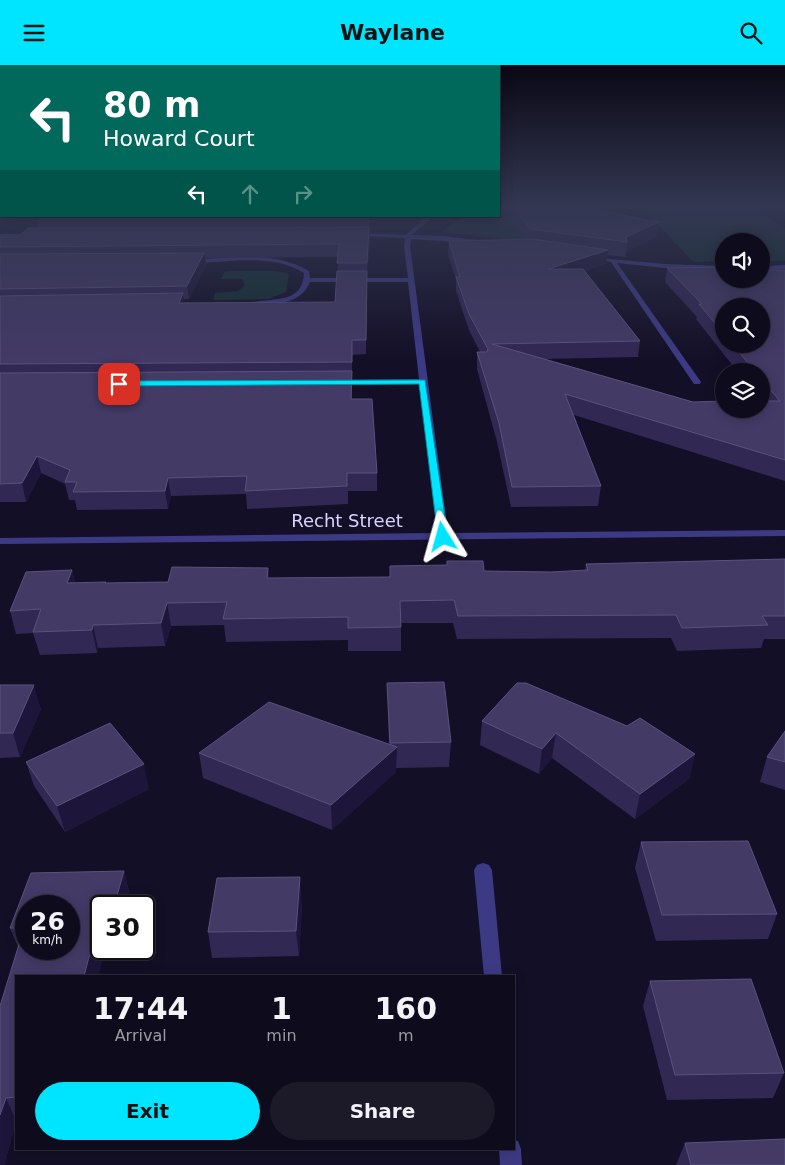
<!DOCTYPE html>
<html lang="en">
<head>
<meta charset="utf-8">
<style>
	body { margin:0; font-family:"DejaVu Sans",sans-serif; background:#1c1929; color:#f1f3f6; height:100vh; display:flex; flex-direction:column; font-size:19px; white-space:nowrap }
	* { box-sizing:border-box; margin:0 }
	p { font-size:16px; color:#9b9ba3 }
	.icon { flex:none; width:28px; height:28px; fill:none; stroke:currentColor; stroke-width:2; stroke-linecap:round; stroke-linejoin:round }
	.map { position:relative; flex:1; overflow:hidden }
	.panel { position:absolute; left:15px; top:910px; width:500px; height:175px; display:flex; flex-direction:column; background:#0e0b1c; border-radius:0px; box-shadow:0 2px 12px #0003,0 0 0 1px #2e2b3b }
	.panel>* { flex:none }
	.hud { position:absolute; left:0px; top:0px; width:500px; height:152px; box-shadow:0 2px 12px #0003,0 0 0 1px #2e2b3b; background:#00695c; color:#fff; overflow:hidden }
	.buttons { position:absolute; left:715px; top:168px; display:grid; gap:10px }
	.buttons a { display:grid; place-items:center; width:55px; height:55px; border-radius:50%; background:#0e0b1c; box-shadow:0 2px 12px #0003,0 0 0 1px #2e2b3b; font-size:25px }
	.speed { position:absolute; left:15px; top:830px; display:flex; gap:10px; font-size:25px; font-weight:700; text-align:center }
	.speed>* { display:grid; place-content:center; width:65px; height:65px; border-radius:50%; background:#0e0b1c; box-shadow:0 2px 12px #0003,0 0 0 1px #2e2b3b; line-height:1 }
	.speed small { font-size:12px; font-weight:400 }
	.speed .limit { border:2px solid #111; border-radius:8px; background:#fff; color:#111 }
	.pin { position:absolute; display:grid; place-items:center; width:42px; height:42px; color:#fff; margin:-21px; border-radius:10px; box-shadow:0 2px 8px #0006 }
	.me { position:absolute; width:55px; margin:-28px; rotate:352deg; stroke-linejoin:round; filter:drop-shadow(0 0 4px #0008) }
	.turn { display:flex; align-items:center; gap:18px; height:105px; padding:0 20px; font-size:22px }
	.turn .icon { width:65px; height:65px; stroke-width:2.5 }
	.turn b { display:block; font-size:35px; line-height:42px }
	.lanes { display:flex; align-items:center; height:48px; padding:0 20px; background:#0003; justify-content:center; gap:25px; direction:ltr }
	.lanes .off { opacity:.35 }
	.eta { display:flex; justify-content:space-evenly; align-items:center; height:85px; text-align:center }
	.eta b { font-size:30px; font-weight:800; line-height:35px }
	.action { display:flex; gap:10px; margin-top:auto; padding:10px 20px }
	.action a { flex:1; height:58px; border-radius:30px; background:#00e5ff; color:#111; font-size:20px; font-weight:800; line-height:58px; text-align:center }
	.action a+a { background:#1c1929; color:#f1f3f6 }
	header { display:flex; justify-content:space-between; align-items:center; height:65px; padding:0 20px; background:#00e5ff; color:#111; font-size:22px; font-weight:800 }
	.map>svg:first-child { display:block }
	.green { fill:#12302f }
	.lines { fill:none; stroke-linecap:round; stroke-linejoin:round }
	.street { fill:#3d3a85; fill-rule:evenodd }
	.wall { fill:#312854; fill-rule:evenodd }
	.shaded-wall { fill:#1d163a }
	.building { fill:#433a66; stroke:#5a527e; fill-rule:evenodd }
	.route { fill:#00e5ff; stroke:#0095a6 }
	.labels { text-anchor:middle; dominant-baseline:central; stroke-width:5; stroke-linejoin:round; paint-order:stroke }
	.street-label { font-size:18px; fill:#d9d4ff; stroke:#130f26 }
</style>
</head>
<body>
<header><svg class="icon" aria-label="menu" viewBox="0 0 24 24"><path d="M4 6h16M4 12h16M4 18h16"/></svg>Waylane<svg class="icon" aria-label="search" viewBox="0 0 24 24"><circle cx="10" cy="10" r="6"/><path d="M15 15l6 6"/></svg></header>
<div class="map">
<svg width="785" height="1100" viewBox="0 0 785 1100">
	<rect width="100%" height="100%" fill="#130f26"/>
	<path class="green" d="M499,140h36l-24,10 9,15 19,3 -19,8 -77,-9c17,-20 32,-16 56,-16z
		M640,140h113l32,24v32h-24v-20h-37v20l-31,1z
		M225,206h52l12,3 -3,18 -18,7 -55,1 2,-7 23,-2 7,-6 -3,-6h-21z"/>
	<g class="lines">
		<path class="street" d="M774,140h6l5,3v4z
			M427,151h6l-21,19 32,1 49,6 -3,2 -79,-5 -1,7 38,287 337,-3v6l-785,8v-6l437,-5 -17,-149h-85l-4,-2 4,-2 84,-1 -11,-97h-98c-9,22 -33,22 -54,23l-3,-2 1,-1c21,-4 49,1 50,-29 -32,-20 -78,-11 -114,-9l-3,-2 3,-2c38,-2 85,-10 119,11l1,7h98l-4,-32 1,-8 -55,-3 3,-2 53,2z
			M0,169h36l3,2 -3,2h-36z
			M590,192l75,7 59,2v4l-59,-2 -48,-5 84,119 -1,2h-6l-83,-122 -21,-3z
			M785,200v4l-24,1v-4z
			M483,798l6,2 3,5 10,106h-18l-10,-106 3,-5z
			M514,1075l4,1 3,8 1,16h-22l-1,-16h15z"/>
	</g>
	<path class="wall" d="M504,140h137l-30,8 48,9 -3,15 -30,15 -1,5 -18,-2 -1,8 -21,8 55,70 -2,16 -92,2 147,43 68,7v-38h-24l-41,-52 1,-2 -32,-35 2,-14 57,11 61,-9v211l-211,-66 27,71 -3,20 -87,1 -14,-65 -20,-73v-17h3l-11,-22 -13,-39v-11l-8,-26 1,-13 76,-2zM724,241l37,38h-37z
		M36,151h333l1,23 -3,37 -1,78 -14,1v44l25,74v18h-29v13l-101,5 -1,-15 -75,2 -3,13 -91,1 -2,-10h-6l-4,-16 -24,-11 -15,29h-26v-265h18l20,-9zM338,192v14l-3,31 -151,1v-4h5l17,-34 -1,-7z
		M785,494v80h-21l-3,9 -84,3 -6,-13 -214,1 -4,-16h-52v28h-53v-11l-122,2 -2,-17 -53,1 -6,20 -67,2 -1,5 -57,2 -7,-22 -17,1 -6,-23 62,-41 3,13h31l62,-1 100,-14 1,10 121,-1 94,-6 67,1 34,-2 1,-6z
		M387,618l64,59 -2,25 -53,1v4l-64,58 -129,-52 -4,-25 190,-8z
		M0,620l41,24 -21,48 -20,1z
		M482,656l145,5 68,28 -6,25 -54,40 -83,-61 -13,16 -59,-29z
		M785,666v59l-25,-8 7,-25z
		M26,697l123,27 -84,43 -31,-46z
		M641,777l136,72 -9,25 -112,2 -21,-73z
		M124,806l6,25 -3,10h-26v43h16l-1,3h-12l-88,24v148l-12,41h-4l18,-218 -8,-19z
		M302,838l-3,53 -87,2 -4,-26z
		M650,916l134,92 -11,25 -106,2 -24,-94z
		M685,1078l100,22h-109z"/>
	<path class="shaded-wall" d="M590,140h51l-61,16 1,-14z
		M659,157l-3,15 -30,15 1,-10 -1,-5z
		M369,162l1,12 -3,37v-13z
		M608,185l-2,13 -59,20 1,-14z
		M204,188l2,12 -17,34 -2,-13z
		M183,228l2,14 -6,-4z
		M37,391l4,17 -15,29 -4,-19z
		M168,413l3,18 -3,13 -3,-18z
		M268,503l2,22 -3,-12z
		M72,505l5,23 -10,-10z
		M167,538l4,23 -6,20 -4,-23z
		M93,560l5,23 -1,5 -5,-23z
		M34,620l7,24 -21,48 -7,-24z
		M556,668l-4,25 -13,16 3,-25z
		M397,682l-1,25 -64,58 -1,-25z
		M695,689l-6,25 -54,40 5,-25z
		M144,699l5,25 -84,43 -8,-26z
		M124,806l6,25 -3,10h-13z
		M300,812l2,26 -3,53 -3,-25z
		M97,862l4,15v7h2l1,3 -5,24h-15z
		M6,1033l10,23v3l-12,41h-4v-50z"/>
	<path class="building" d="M514,140h76l-9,2 78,15 -33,15 1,5 -97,-13z
		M369,162l-2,36h-30l2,-19 -339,3v-10h18l10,-9z
		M532,174l76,11 -60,19h35l57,72 -148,3 201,58 31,-1v8h37v-8h19l-19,-22v-8h-6l-23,-27h29v-38h-37v28l-25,-30h3l-35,-36 55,-1 2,2v10h37v-9h24v190l-220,-66 36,92 -89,1 -13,-64 -22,-71h10l1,-3 -19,-35 -13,-37h4l-11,-36z
		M204,188l-17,33 -187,3v-35z
		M337,206h30l-1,69h-14v22l-352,2v-68l183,-3 -4,10 156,-1z
		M352,306l-1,28h21l5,74h-30v13l-102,5 2,-15 -79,2 -3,13 -92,1 4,-10h-12l5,-12 -33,-14 -15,27 -22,1v-111z
		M785,494v57h-23l6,9 -86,3 -6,-13 -218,1 -4,-16 -54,1 1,26 -53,1v-11l-125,2 4,-17 -60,1 -6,20 -68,2 -1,5 -59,2 8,-23 -31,2 16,-39 46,-2 -5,13 39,-1 -1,1 63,-1 4,-15 96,1 -1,10 123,-1v-11l57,-1v-4h36l1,10 67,1 37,-2 -2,-6z
		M444,617l7,60 -61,1 -3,-60z
		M517,618h9l101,43 13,-8 55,36 -55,40 -84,-61 -14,16 -60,-28z
		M0,620h34l-21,48h-13z
		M269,637l128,45 -66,58 -132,-52z
		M110,658l34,41 -87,42 -31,-44z
		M785,666v31l-18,-5z
		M748,776l29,73 -115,1 -21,-73z
		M124,806l-10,35h-13v21h-4l-13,49h-68v121l-10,1 -6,17v-109l24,-78h-14l21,-55zM26,841h43v43h-43z
		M300,812l-4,54 -88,1 9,-54z
		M751,914l33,94 -109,2 -25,-94z
		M785,1074v26h-94l-6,-22z"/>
	<linearGradient id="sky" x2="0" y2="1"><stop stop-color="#0a0815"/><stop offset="0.48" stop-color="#333752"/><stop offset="1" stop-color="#333752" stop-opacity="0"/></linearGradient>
	<rect width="785" height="294" fill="url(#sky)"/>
	<path class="route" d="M425,315l23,157 -5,3 -5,-3 -19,-153 -300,2 -4,-2 4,-3z"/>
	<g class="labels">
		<g class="street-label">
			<text x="347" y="455">Recht Street</text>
		</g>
	</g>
</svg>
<div class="buttons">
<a><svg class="icon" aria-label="sound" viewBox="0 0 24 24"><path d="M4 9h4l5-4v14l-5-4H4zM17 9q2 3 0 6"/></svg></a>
<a><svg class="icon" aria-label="search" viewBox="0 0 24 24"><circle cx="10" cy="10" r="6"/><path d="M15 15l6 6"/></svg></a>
<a><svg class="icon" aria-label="layers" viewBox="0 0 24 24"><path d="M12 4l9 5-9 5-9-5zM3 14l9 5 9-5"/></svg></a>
</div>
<div class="speed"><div>26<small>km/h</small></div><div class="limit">30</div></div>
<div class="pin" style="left:119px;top:319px;background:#d93025"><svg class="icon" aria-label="arrive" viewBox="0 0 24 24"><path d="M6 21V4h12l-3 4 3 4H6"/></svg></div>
<svg class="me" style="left:443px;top:472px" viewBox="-20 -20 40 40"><path d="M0-17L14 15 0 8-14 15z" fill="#00e5ff" stroke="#fff" stroke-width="4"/></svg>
<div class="hud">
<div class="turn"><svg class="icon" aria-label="left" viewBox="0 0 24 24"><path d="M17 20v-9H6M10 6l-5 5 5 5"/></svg><div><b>80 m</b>Howard Court</div></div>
<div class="lanes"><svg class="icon" aria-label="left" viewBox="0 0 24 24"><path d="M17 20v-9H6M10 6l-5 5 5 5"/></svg><svg class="icon off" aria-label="ahead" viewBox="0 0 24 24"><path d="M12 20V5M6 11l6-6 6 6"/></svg><svg class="icon off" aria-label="right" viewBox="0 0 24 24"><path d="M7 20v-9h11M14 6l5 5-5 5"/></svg></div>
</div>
<section class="panel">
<div class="eta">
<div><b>17:44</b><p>Arrival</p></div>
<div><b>1</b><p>min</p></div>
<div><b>160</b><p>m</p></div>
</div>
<div class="action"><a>Exit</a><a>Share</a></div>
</section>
</div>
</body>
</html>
